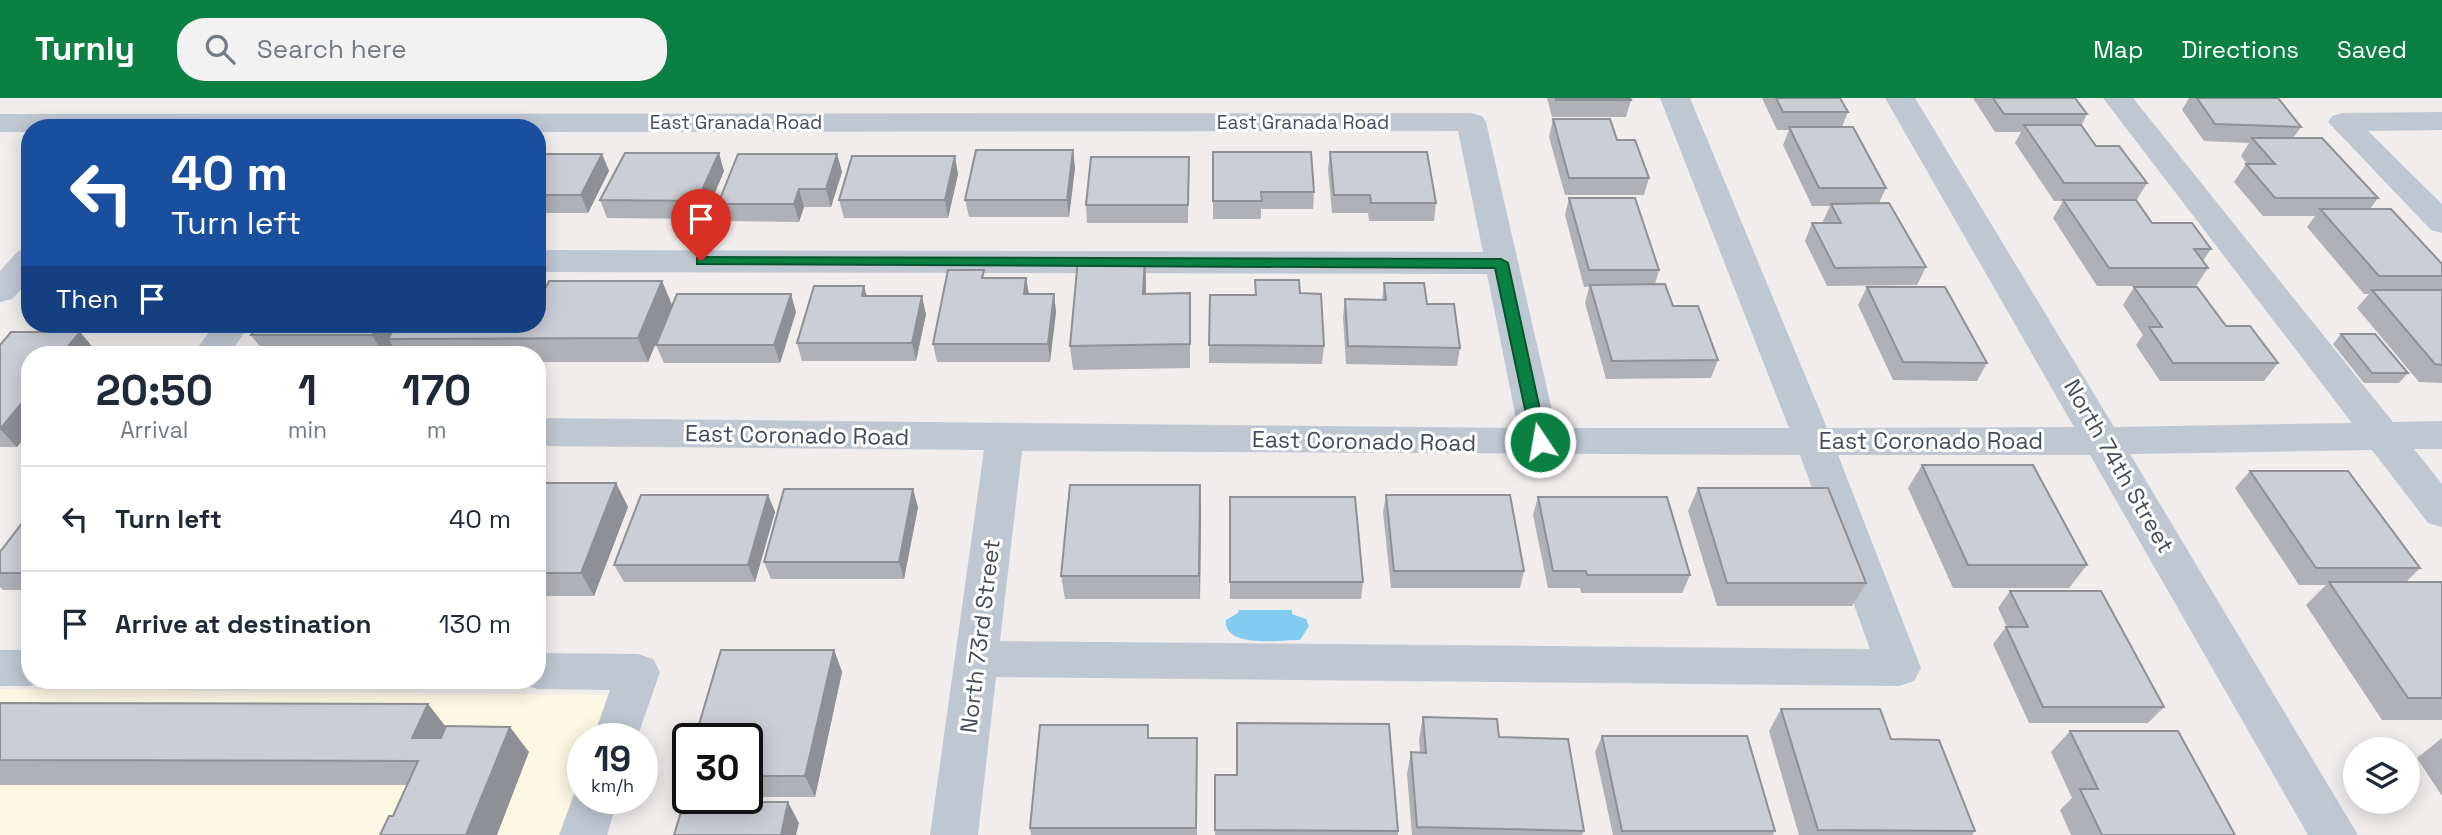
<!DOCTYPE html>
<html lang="en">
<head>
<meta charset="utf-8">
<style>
	body { margin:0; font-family:"Space Grotesk",sans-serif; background:#f2f2f3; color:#1f2937; height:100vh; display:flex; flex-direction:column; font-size:26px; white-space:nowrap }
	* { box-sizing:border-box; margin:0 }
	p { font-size:23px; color:#747a83 }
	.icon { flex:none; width:38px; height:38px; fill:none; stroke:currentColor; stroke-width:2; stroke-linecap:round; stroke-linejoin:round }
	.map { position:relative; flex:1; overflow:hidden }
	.details { position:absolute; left:21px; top:248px; width:525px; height:343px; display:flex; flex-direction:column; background:#fff; border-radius:28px; box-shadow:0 4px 18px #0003 }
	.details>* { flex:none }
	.hud { position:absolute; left:21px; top:21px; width:525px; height:214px; border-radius:28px; box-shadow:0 4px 18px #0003; background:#1a4fa0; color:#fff; overflow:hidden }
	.tools { position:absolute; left:2343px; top:639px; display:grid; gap:14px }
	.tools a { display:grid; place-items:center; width:77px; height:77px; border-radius:50%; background:#fff; box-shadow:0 4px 18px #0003; font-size:35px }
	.speed { position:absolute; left:567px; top:625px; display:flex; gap:14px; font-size:35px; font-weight:700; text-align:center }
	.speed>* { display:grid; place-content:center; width:91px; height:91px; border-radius:50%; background:#fff; box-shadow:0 4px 18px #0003; line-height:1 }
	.speed small { font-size:18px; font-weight:400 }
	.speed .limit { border:4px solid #111; border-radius:10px; background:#fff; color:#111 }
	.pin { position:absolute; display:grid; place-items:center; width:60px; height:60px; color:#fff; margin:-72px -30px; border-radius:50% 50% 50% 0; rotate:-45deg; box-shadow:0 0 7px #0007 }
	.pin .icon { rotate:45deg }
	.me { position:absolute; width:77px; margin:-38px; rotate:348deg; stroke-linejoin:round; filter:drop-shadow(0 0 5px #0008) }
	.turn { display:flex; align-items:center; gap:24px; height:147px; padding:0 35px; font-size:32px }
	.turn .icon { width:91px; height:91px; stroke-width:2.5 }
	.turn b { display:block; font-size:49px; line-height:60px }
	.then { display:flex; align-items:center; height:66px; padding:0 35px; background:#0003; gap:14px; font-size:26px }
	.eta { display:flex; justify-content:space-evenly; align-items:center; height:119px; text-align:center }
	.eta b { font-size:42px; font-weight:800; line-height:49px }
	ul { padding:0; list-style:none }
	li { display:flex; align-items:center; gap:21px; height:105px; padding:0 35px; border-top:2px solid #e0e1e3 }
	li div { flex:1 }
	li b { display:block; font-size:26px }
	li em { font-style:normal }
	header { display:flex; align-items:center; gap:42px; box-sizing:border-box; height:98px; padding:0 35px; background:#0b8043; color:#fff }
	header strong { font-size:33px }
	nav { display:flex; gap:38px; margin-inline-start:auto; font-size:24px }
	.search { width:490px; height:63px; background:#f2f2f3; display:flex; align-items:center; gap:18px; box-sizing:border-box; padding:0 24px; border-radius:28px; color:#747a83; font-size:26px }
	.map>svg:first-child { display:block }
	.commercial { fill:#fdf8e3 }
	.water { fill:#81ccf0 }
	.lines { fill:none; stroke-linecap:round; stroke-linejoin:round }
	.minor { fill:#bfc7d3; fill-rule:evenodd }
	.wall { fill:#afb1b7 }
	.shaded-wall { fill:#8e9095 }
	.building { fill:#cbced5; stroke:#8e9095; stroke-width:2 }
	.route { fill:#0b8043; stroke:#07532c; stroke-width:2 }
	.labels { text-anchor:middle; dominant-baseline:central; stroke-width:6; stroke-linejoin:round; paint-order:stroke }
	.far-street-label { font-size:19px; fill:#444d5b; stroke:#fff }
	.street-label { font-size:23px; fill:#444d5b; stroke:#fff }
</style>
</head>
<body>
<header>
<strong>Turnly</strong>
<div class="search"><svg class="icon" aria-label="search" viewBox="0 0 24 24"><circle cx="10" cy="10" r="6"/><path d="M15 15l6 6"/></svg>Search here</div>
<nav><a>Map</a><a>Directions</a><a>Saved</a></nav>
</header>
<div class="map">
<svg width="2442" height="737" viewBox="0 0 2442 737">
	<rect width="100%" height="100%" fill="#f0edec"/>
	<path class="commercial" d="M0,591l610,6 -15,43h-12v34l-22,63h-561z"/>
	<path class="water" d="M1239,512h53v4l14,5 3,7 -9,14c-19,0 -77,9 -74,-20l12,-7z"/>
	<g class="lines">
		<path class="minor" d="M1660,0h30l137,330 247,-1 -189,-329h30l199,329 238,-4 -249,-325h30l260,324 49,-1v28h-28l28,35v43l-14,-4 -56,-73 -242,4 228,381h-50l-218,-380h-252l83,213 -7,13 -15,5 -903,-9 -18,158h-48l54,-385 -447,-4v-28l981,10 -31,-154 -950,-2v-22l946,2 -25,-121 -921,1v-4h-507v4h-30v-18l1471,-1 11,3 4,6 70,306h233zM1022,353l778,4 70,194 -870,-8z
			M2442,14v18l-74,1 74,73v29l-11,-3 -103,-108 4,-6 11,-3z
			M30,150v32l-18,19 -12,3v-31l18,-20z
			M215,226h35l-21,31h-37z
			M0,552h30v31h15l-15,5h-30z
			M537,555l101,1 15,5 7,13 -23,66h-44l17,-48 -73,-1 -15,-5 -2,-3h17z
			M583,683v17h35l-11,37h-48l19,-52z"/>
	</g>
	<path class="wall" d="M1547,0h83l1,2 -5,17h-74z
		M1762,0h78l8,14 -6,15 44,61 -7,15 47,64 -9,18 -90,1 -22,-45 7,-18h12l-1,-2 7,-15h-18l-29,-61 6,-15h-12z
		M1973,0h102l12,16 -6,12 15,20 51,37 -11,18 16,22 59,26 -8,12 5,7 -12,18h-99l-44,-68 10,-17h-9l-39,-58 6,-11h-26z
		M2189,0h89l23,29 -8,11 85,60 -8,11 72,55v25l-1,1h1v93l-23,-1 -62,-74 12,-14h-5l-57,-67 8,-11h-52l-29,-34 12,-18h1l-6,-8 8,-13 -45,-2 -22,-31z
		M1553,21l64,21 32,38 -5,17h-79l-16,-58z
		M1073,52l2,18 -6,49h-100l-4,-17z
		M1213,54l101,40 -1,17h-52v10h-48z
		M1330,54l106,51 -2,18h-65l-1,-8h-36l-4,-43z
		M537,56h65l7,17 -21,42h-51z
		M837,56l5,18 -11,35h-27l-5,15 -75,-1 -6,-17z
		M1189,59l-1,66h-101l-1,-18z
		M724,73l-20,48 -97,-1 -7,-18z
		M958,76l-10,44h-104l-5,-18z
		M1569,100l90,72 -4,14 63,76 -7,18 -105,1 -21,-76 4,-16h-5l-19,-72z
		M1145,160l1,36 44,-1v75l-117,2 -3,-24z
		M539,179l6,13 117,-9 10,24 -24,57h-111v-7h-139l-4,-7 -5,7h-123l-15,-20 286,-11z
		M985,180h41l3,16h25l2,18 -6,50h-113l-4,-18z
		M1255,182l45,13 24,53 -2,18 -113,-1v-18l46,-50z
		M1384,185l43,21 33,44 -3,18 -111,-2 -3,-47 2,-18 37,1z
		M1867,189l120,76 -10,18 -84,-1 -35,-75z
		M2134,189l92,39 52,37 -14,18h-104l-24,-36 7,-10 -20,-30z
		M30,195v15l-7,-8z
		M867,198l59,18 -10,47h-114l-5,-18z
		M796,214l-16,51h-116l-8,-18z
		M80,234l15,18 -78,97h-17v-102z
		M2341,236l67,39 -9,10h-35l-31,-39z
		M1922,367l165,100 -18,23h-116l-45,-100z
		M2250,373l170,97 -14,14h36v138h-60l-76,-115 20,-20h-27l-64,-97z
		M537,385h79l12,24 -34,89h-57z
		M1698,390l168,95 -14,23h-135l-29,-95z
		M768,397l7,17 -20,70h-131l-10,-17z
		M1386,397l138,76 -4,17h-129l-8,-76z
		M1230,399l133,85 -2,17h-131z
		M1538,399l152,78 -8,18h-101l-1,-5h-32l-15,-73z
		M918,409l-14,72h-133l-7,-17z
		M1201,410l-1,91h-135l-4,-23z
		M30,415v77h-27l-3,-3v-35z
		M2010,493l154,116 -16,16h-119l-36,-79 13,-17h1l-9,-19z
		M834,552l8,22 -27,125h-68v-59z
		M0,605l428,1 18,23 83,25 -136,64 14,-31h-407z
		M1781,611l110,30 84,92 -3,4h-173l-30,-104z
		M1423,619l76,20 85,94 -2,4h-170l-5,-61 4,-22 9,1 -1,-14z
		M1148,627l1,13 48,22v75h-166l-1,-7z
		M2070,633l165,104h-164l-11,-25 12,-12 -21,-46z
		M1602,638l173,95 -2,4h-160l-18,-83z
		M2442,640v58l-25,-38z
		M1215,677h22l161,56v4h-183z"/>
	<path class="shaded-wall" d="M1073,52l2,18 -6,49 -2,-17z
		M719,55l5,18 -20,48 -7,-18z
		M602,56l7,17 -21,42 -7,-18z
		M837,56l5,18 -11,35 -5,-18z
		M955,58l3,18 -10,44 -3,-18z
		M799,91l5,18 -5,15 -5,-18z
		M1145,160l1,24 -1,36 -2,-24z
		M539,179l11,24 -13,23v-44z
		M1026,180l3,18 -5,-2z
		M662,183l10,24 -24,57 -10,-24z
		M864,188l5,18 -7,-8z
		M791,196l5,18 -16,51 -6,-18z
		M1054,196l2,18 -6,50 -2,-18z
		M922,198l4,18 -10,47 -4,-18z
		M379,226h29l-20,15 6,9 -5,7h-5l-12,-20z
		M80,234l15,18 -4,5h-30z
		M30,295v38l-13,16 -17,-18z
		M616,385l12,24 -34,89 -13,-23z
		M1200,387l1,23 -1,91 -1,-23z
		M913,391l5,18 -14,72 -5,-17z
		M768,397l7,17 -20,70 -7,-17z
		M834,552l8,22 -27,125 -10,-21z
		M428,606l20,26 -14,33 -22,-25z
		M510,629l19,25 -32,83h-31z
		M788,704l11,21 -3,12h-15z"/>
	<path class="building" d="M1556,0h74l1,2h-75z
		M1776,0h64l8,14h-65z
		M1993,0h82l12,16h-83z
		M2197,0h81l23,29 -86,-3z
		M1553,21h57l7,21h18l14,38h-80z
		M2024,27h57l15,21h23l28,37h-83z
		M1789,29h64l33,61h-67z
		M2252,40h70l56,60h-103l-29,-34h29z
		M976,52h97l-6,50h-102z
		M1213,54h98l3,40h-53l1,9h-49z
		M1330,54h97l9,51h-65l-1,-8h-36z
		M625,55h94l-22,48 -97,-1z
		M537,56h65l-21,41h-44z
		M738,56h99l-11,35h-27l-5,15h-76z
		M852,58h103l-10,44h-106z
		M1091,59h98l-1,48h-102z
		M1569,100h66l24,72h-70z
		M2063,102h73l16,23h40l19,26h-17l14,19h-99z
		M1889,105l37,64 -91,1 -23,-45h29l-10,-19z
		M2320,111h71l51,55v12h-63z
		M1145,160l-2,36 47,-1v51l-120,2 8,-87z
		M948,172h36l-2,8h44l-2,16h30l-6,50h-115z
		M1255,182h44l1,13 21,1 3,52 -115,-1 1,-50h46z
		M549,183h113l-24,57 -250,1 9,-15h140v-19z
		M1384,185h40l3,21h27l6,44 -112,-2 -3,-47 41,1z
		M1665,186l8,22h25l20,54 -106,1 -22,-76z
		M814,188h50l-2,10h60l-10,47h-115z
		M1867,189h78l42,76 -84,-1z
		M2134,189h63l29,39h24l28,37h-105l-24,-36h13z
		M2372,192h70v75l-7,-1z
		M30,195v7h-7z
		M677,196h114l-17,51h-118z
		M259,226h120l-7,11h-121z
		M11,234h69l-19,23h-31v38l-30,36v-84z
		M2341,236h34l33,39h-36z
		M1922,367h111l54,100h-119z
		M2250,373h98l72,97h-104z
		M537,385h79l-35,90h-44z
		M1070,387h130l-1,91h-138z
		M1698,390h130l38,95h-139z
		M784,391h129l-14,73h-135z
		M641,397h127l-20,70h-134z
		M1386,397h124l14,76h-130z
		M1230,399h125l8,85h-133z
		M1538,399h129l23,78h-103l-1,-4h-33z
		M30,415v60h-30v-21z
		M2329,484h113v116h-34z
		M2010,493h91l63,116h-121l-37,-80h22z
		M721,552h113l-29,126h-58v-38h-52z
		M0,605l428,1 -16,34h29l5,-12 64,1 -44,108h-86l9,-19h4l25,-55 -418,-1z
		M1781,611h99l11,30 48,1 36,91 -157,-1z
		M1423,619l74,2 2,18 69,2 16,92 -167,-4 -6,-75 15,1z
		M1237,625l152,1 9,107 -183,-1v-55h22z
		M1040,627h108v13h49l-1,90h-166z
		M2070,633h108l57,104h-133l-22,-46h18z
		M1602,638h145l28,95h-153z
		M688,663v15h-5z
		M684,704h104l-7,33h-107z"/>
	<path class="route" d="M701,159l800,2 7,4 39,179 -7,6 -8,-6 -37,-174 -798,-4v-6z"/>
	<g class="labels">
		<g class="far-street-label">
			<text x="736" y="24">East Granada Road</text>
			<text x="1303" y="24">East Granada Road</text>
		</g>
		<g class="street-label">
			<text transform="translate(797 337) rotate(1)">East Coronado Road</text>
			<text transform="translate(1364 343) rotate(1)">East Coronado Road</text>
			<text x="1931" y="343">East Coronado Road</text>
			<text transform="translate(2119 368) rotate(60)">North 74th Street</text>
			<text transform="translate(980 538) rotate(-83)">North 73rd Street</text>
		</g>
	</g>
</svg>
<div class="tools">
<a><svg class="icon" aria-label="layers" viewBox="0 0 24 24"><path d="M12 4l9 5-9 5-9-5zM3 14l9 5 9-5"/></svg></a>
</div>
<div class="speed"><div>19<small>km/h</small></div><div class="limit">30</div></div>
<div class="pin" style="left:701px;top:163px;background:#d93025"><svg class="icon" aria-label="arrive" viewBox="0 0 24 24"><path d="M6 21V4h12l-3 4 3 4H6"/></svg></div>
<svg class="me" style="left:1540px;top:344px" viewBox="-20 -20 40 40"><circle r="17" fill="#0b8043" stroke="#fff" stroke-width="3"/><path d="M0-11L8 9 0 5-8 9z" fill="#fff"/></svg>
<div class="hud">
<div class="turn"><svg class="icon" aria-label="left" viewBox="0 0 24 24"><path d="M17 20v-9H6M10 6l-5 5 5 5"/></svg><div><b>40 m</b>Turn left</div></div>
<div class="then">Then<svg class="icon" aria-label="arrive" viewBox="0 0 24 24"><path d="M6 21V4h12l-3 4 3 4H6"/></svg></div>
</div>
<section class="details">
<div class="eta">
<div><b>20:50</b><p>Arrival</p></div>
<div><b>1</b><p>min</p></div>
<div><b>170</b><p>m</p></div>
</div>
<ul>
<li><svg class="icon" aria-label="left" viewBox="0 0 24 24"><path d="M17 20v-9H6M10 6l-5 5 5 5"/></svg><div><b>Turn left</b></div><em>40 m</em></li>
<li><svg class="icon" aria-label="arrive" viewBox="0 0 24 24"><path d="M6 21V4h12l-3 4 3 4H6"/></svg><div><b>Arrive at destination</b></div><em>130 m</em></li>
</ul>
</section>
</div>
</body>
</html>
